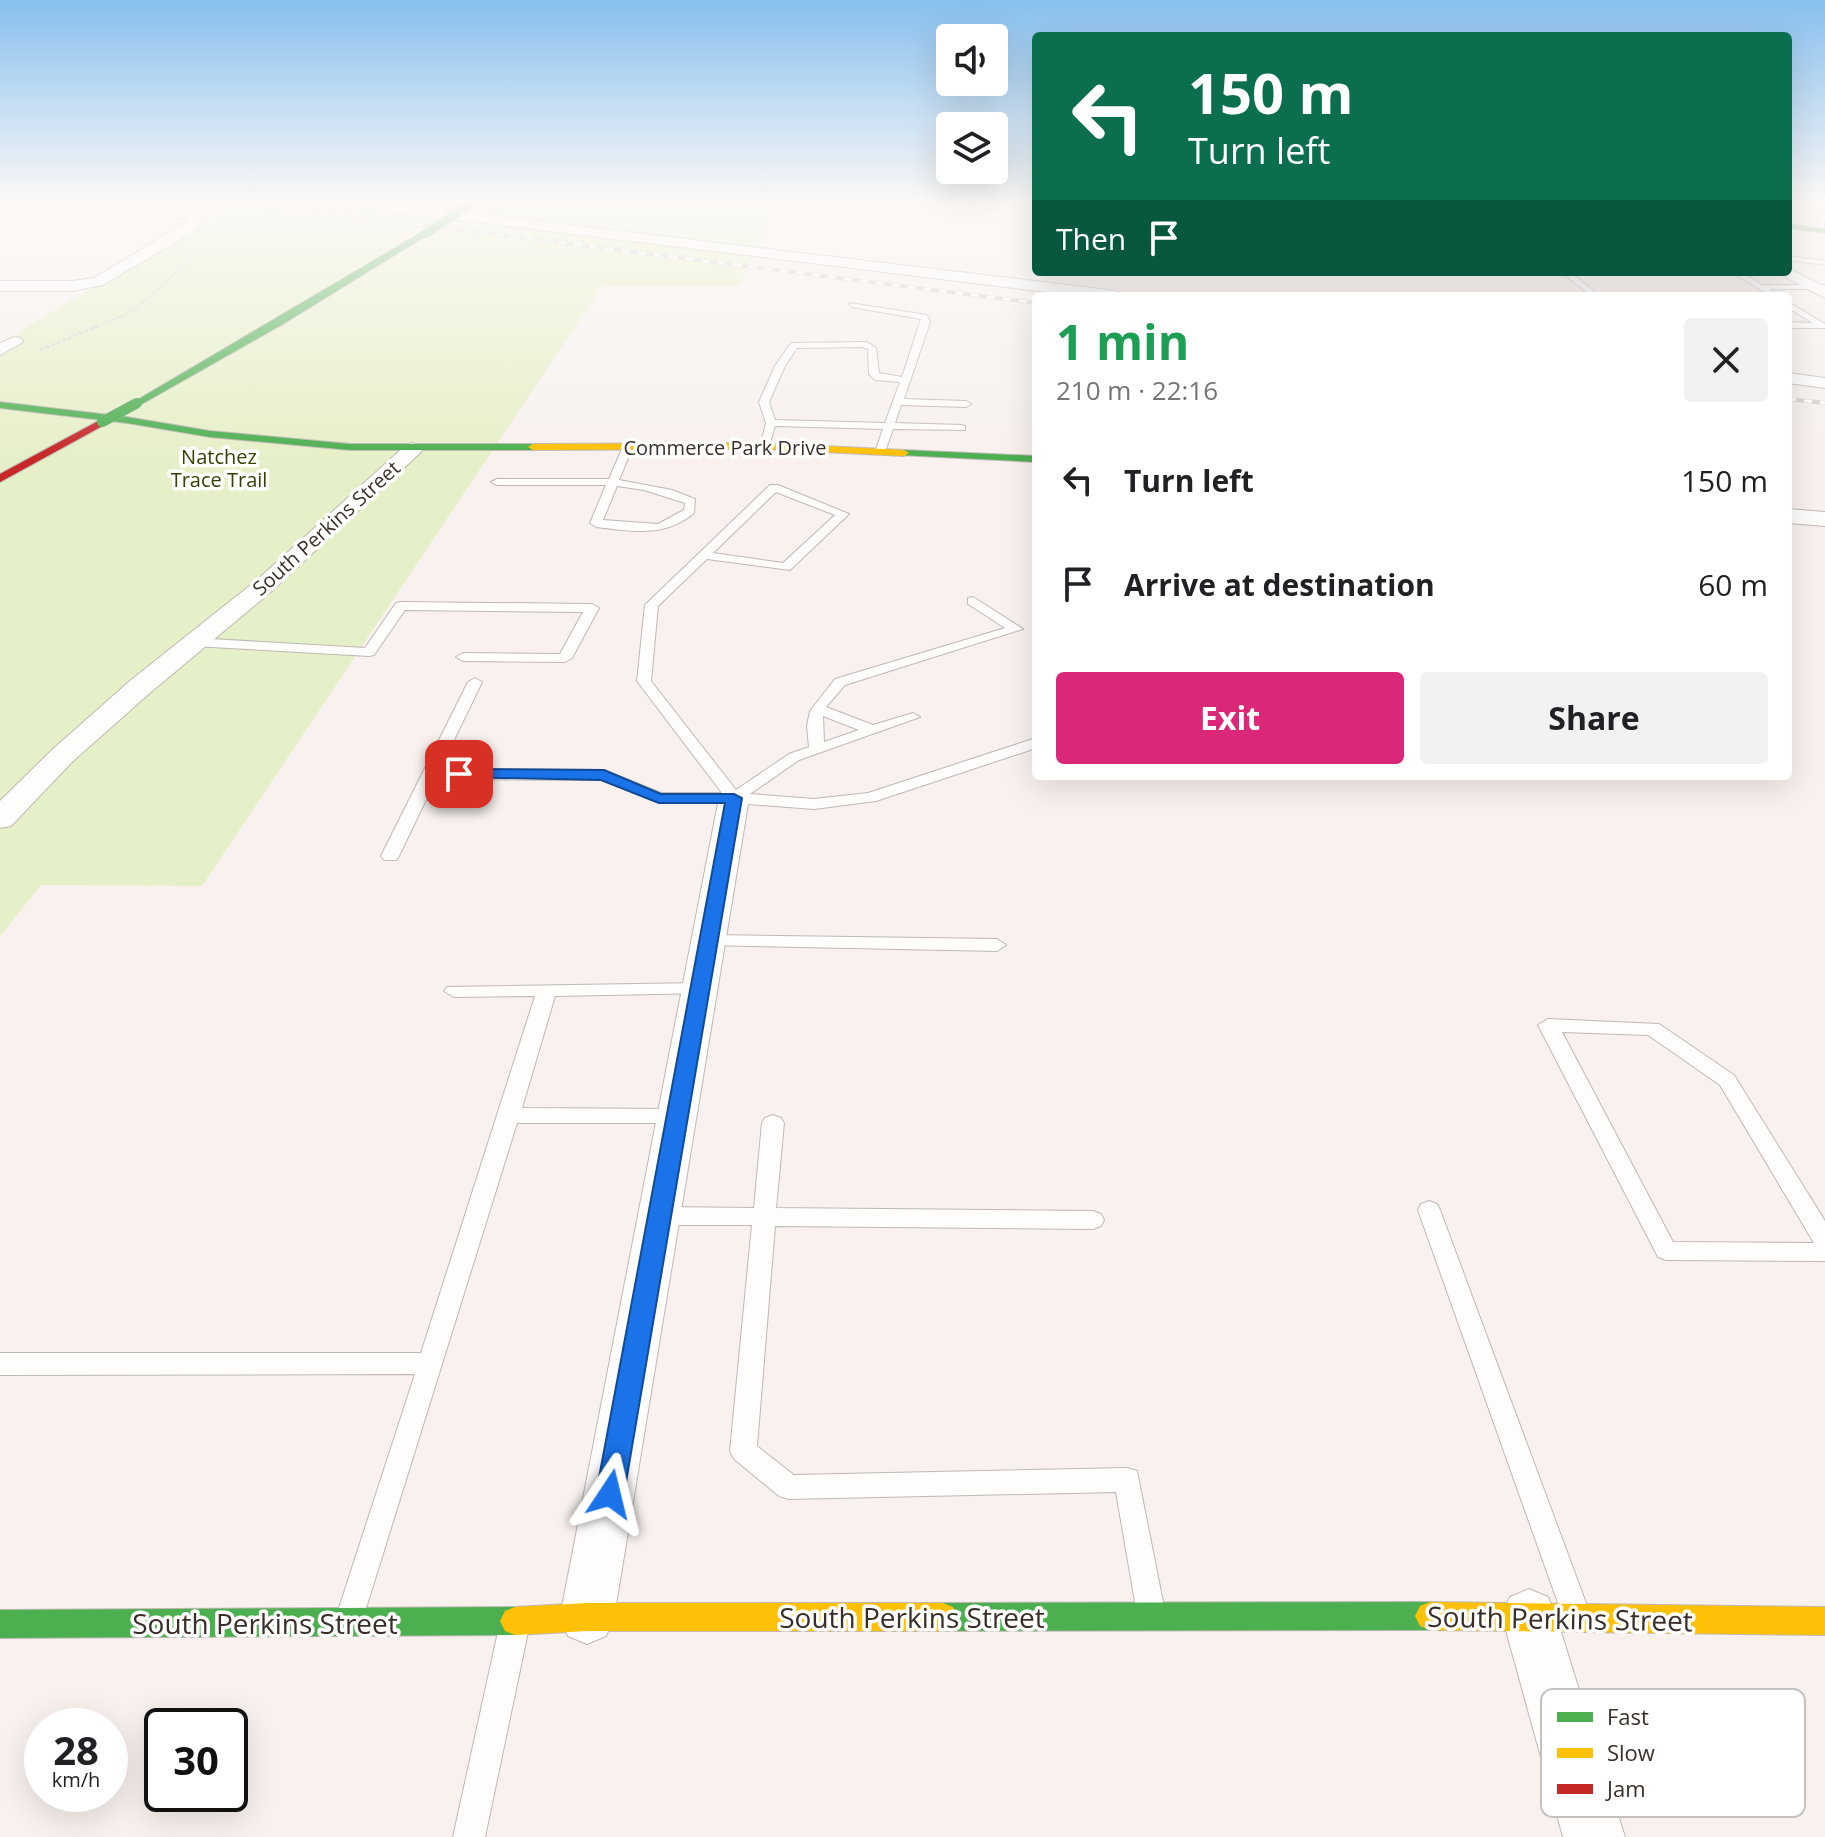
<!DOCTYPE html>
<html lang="en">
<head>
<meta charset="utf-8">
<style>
	body { margin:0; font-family:"Open Sans",sans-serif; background:#f2f2f2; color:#202124; height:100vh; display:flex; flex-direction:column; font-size:30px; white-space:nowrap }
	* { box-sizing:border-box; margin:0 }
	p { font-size:26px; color:#757577 }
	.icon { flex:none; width:44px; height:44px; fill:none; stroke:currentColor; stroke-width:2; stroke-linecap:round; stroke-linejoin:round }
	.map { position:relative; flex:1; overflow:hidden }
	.side { position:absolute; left:1032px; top:292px; width:760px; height:488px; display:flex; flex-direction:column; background:#fff; border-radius:8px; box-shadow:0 8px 32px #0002 }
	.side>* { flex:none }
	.guide { position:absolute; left:1032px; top:32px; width:760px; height:244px; border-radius:8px; box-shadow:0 8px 32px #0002; background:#0b6e4f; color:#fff; overflow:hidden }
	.controls { position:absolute; left:936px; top:24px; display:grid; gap:16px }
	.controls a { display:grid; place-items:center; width:72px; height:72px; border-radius:8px; background:#fff; box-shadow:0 8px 32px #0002; font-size:40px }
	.speed { position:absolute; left:24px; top:1708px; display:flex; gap:16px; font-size:40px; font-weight:700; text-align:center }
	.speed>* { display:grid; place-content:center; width:104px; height:104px; border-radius:50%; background:#fff; box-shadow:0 8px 32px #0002; line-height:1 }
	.speed small { font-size:20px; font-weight:400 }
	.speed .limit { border:4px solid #111; border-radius:12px; background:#fff; color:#111 }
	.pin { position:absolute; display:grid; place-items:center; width:68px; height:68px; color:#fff; margin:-34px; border-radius:16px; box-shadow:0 4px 12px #0006 }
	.me { position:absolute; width:88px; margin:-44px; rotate:10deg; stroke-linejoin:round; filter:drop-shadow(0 0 6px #0008) }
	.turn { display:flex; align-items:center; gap:28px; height:168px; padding:0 24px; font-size:36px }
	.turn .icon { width:104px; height:104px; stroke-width:2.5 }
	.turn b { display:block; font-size:56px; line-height:68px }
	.then { display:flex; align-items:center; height:76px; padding:0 24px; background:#0003; gap:16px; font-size:30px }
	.round { display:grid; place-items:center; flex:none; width:84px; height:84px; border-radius:8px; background:#f2f2f2 }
	.head { display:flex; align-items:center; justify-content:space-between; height:136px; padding:0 24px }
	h1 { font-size:48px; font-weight:700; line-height:60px; color:#1e9e55 }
	.cta { display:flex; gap:16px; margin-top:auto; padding:16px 24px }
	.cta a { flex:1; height:92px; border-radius:8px; background:#db2777; color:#fff; font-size:32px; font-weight:700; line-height:92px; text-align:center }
	.cta a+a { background:#f2f2f2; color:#202124 }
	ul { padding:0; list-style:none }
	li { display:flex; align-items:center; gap:24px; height:104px; padding:0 24px }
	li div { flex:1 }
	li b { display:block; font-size:30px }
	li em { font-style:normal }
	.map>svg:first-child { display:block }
	.built { fill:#fbe8de }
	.green { fill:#e6f0c8 }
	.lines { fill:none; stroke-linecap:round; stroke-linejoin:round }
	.lane-casing { stroke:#c0b8b4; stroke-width:2 }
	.street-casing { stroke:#c0b8b4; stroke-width:2 }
	.fast-casing { stroke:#c0b8b4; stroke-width:2 }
	.slow-casing { stroke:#c0b8b4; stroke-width:2 }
	.jam-casing { stroke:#c0b8b4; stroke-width:2 }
	.path-far1 { stroke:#d8d5d4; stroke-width:2; stroke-dasharray:3 2; stroke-linecap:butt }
	.path { stroke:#d8d5d4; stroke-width:3; stroke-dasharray:4 2; stroke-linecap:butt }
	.lane { fill:#fefdfc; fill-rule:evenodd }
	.street { fill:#fefdfc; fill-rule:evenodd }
	.fast { fill:#4caf50; fill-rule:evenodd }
	.slow { fill:#ffc107; fill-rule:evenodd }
	.jam { fill:#c62828; fill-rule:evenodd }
	.rail-casing { stroke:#d1cecd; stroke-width:4 }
	.rail { stroke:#fff; stroke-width:3; stroke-dasharray:8; stroke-linecap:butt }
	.fast-bridge-far1-casing { stroke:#b9acab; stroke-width:9; stroke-linecap:butt }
	.fast-bridge-casing { stroke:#b9acab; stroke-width:11; stroke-linecap:butt }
	.path-bridge { stroke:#d8d5d4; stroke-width:2; stroke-dasharray:3 2; stroke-linecap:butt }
	.fast-bridge-far1 { stroke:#4caf50; stroke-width:8 }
	.fast-bridge { stroke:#4caf50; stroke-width:10 }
	.route { fill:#1a73e8; stroke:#114b97; stroke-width:2 }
	.labels { text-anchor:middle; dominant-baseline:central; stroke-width:7; stroke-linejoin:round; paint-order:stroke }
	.far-street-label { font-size:20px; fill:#3a2f28; stroke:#fff }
	.far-park-label { font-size:20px; fill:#334300; stroke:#fff }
	.near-street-label { font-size:28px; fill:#3a2f28; stroke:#fff }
	.key { fill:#fff; stroke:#c4c1be; stroke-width:2 }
	.key-label { font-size:22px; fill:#3a2f28 }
</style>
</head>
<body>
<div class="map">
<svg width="1825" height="1837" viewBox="0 0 1825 1837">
	<rect width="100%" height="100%" fill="#f8f1ee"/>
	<path class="built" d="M1788,200h37v26l-37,-4z"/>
	<path class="green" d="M272,200h503l-34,86h-139l-400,600 -161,-1 -41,51v-593l220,-131z"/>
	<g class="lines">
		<g class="lane-casing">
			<path id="lane" d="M1788,200l37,16 -2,15 -6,-1 2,-11 -31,-15z
				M1788,256l37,5v4l-37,-5z
				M1561,272h9l30,24h-9z
				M1732,272h9l21,13h63v4h-55l6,5 -6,2z
				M1788,302l37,22v4h-37v-6l25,1 -25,-15z
				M849,303l78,12 3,7 -26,77 62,2 5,3 -5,3 -65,-2 -6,18 66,2 4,1v4l-72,-1 -7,20 -5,3 -5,-3 7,-20 -108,-3 -6,20 -9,2 6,-25 -7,-21 16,-36 16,-23 76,-1 9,6 3,25 23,4 19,-58 -69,-12zM862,347l6,2 1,25 6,6 25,2 -15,41 -110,-3 -6,-18 16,-36 12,-18z
				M624,444l9,2 -14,34 53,10 23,9 -1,14c-29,25 -63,18 -98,14l-6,-4 16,-38h-109l-6,-3 6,-3h112zM617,486l27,4 41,13 -1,7 -26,14 -55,-4z
				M770,485h8l71,29 -59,56 -83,-11 -49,47 -7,75 85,109 53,-36 20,-7 -2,-21 3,-15 25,-32 170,-51 -37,-24v-6l5,-1 50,32 -178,56 -19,22 47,18 40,-12 7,4 -121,43 -49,34 64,5 54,-6 168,-55v10l-160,53 -62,8 -80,-6h-75l-57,-23 -166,-1 -37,77 -3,4h-12l-3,-4 87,-174 7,-4 7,4 -42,87 164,1 57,23h61l-85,-112 8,-76zM776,492l59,23 -52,48 -70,-10zM823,716l36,14 -35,12z
				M401,602l191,2 7,4 -27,50 -7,4 -102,-1 -7,-4 7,-4 97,1 23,-42 -178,-2 -31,45 -5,1 -175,-10 -7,-4 7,-4 171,10 31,-45z
				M710,935l287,4 9,6 -9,6 -293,-6 -3,-4 3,-4z
				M701,983l10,6 -3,4 -153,3 -33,112 156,1 7,2 4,5 -4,5 -7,2h-161l-154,495 -10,4 -10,-4 -4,-10 76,-234 -415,1v-22h421l114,-357 -81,1 -10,-6 3,-4z
				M1548,1019l111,5 75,51 91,146v40l-159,-1 -8,-3 -120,-232zM1562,1032l86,3 72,50 94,158 -141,-1z
				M773,1115l8,3 3,5 -8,85 317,3 8,3 3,6 -3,6 -8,3 -318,-3 -18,220 37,29 333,-7 10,3 26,131 -4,10 -10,4 -10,-4 -4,-10 -19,-110 -327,7 -10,-3 -45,-37 -4,-8 22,-226h-90l-8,-3 -3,-6 3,-6 8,-3 92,1 8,-85 3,-5z
				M1429,1201l8,3 3,6 146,393 -4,10 -10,4 -10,-4 -4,-10 -140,-393 3,-6z
				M513,1618l10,4 5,10 -43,205h-32l45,-205 5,-10z"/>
		</g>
		<g class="street-casing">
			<path id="street" d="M93,200c29,0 88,0 110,18l-5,11 -95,56 -31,6h-72v-10h72l22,-3 96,-58z
				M322,200h39l756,91 8,5h-45l-752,-92z
				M952,200h34l50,7v8l-78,-11z
				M1788,268l37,19v11l-43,-23 -2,-3h8z
				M15,337l6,1 2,4 -23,13v-12z
				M1788,373l37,5v10l-37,-5z
				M413,443l10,6 -3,4 -147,137 -122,102 -78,69 -62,65 -11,2v-27l53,-52 78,-69 126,-100 149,-135z
				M1788,509l37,3v14l-37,-3z
				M734,789l11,3 4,6 -135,819 -8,19 -19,8 -19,-8 -8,-19 159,-819 4,-6z
				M1529,1589l19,8 8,19 69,221h-62l-61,-221 8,-19z"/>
		</g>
		<g class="fast-casing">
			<path id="fast" d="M1788,224l37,5v4l-37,-5z
				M422,232l7,2 -146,90 -143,81 -8,-2z
				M0,402l127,15 83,14 140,13h183l5,3 -5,3h-183l-140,-13 -83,-14 -127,-15z
				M904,450l132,6v6l-136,-7v-4z
				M1430,1602l10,4 5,10 -5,10 -10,4 -487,1 -10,-4 -5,-10 5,-10 10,-4z
				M515,1607l10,4 5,10 -5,10 -10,4 -515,3v-28z"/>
		</g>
		<g class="slow-casing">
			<path id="slow" d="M764,443l140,7 5,3 -5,3 -140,-7 -231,1 -5,-3 5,-3z
				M1430,1602l395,5v28l-395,-5 -10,-4 -5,-10 5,-10z
				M587,1603h356l10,4 5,10 -5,10 -10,4h-356l-72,4 -10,-4 -5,-10 5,-10 10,-4z"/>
		</g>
		<g class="jam-casing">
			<path id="jam" d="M102,419l5,3 -1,2 -106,58v-8z"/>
		</g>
		<path class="path-far1" d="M218,234l38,-14
			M93,328l41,-17 59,-54"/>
		<path class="path" d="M40,350l58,-24"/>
		<use href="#lane" class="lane"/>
		<use href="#street" class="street"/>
		<use href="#fast" class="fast"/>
		<use href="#slow" class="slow"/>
		<use href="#jam" class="jam"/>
		<g class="rail-casing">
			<path id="rail" d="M225,200l811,103
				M1788,399l37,4"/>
		</g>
		<use href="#rail" class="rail"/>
		<g class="fast-bridge-far1-casing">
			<path id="fast-bridge-far1" d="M425,234l48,-32"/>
		</g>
		<g class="fast-bridge-casing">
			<path id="fast-bridge" d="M102,422l35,-19"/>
		</g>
		<path class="path-bridge" d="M256,220l69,-20"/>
		<use href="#fast-bridge-far1" class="fast-bridge-far1"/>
		<use href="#fast-bridge" class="fast-bridge"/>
	</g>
	<linearGradient id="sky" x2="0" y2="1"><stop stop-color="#87bfee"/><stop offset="0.44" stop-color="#fcf9f7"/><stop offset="1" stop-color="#fcf9f7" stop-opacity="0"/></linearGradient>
	<rect width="1825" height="457" fill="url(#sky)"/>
	<path class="route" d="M459,769l145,1 57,24h73l8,4 -118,696 -4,9 -10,3 -10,-3 -4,-9 129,-691h-66l-58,-23 -147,-3v-7z"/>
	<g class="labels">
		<g class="far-street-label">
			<text x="725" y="447">Commerce Park Drive</text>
			<text transform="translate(326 528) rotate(-42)">South Perkins Street</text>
		</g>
		<g class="far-park-label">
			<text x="219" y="456">Natchez<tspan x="219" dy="23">Trace Trail</tspan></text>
		</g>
		<g class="near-street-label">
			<text x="912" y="1617">South Perkins Street</text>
			<text transform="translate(1560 1618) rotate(1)">South Perkins Street</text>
			<text x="265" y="1623">South Perkins Street</text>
		</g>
	</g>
	<rect x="1541" y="1689" width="264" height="128" rx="12" class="key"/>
	<rect x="1557" y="1712" width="36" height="10" fill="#4caf50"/>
	<rect x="1557" y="1748" width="36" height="10" fill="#ffc107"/>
	<rect x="1557" y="1784" width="36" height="10" fill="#c62828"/>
	<g class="key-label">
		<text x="1607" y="1725">Fast</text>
		<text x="1607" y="1761">Slow</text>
		<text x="1607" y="1797">Jam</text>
	</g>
</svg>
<div class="controls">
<a><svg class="icon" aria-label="sound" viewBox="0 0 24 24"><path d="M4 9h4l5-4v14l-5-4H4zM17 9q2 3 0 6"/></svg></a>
<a><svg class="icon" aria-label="layers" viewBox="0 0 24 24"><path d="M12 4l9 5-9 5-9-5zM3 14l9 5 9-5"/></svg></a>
</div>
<div class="speed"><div>28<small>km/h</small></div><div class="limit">30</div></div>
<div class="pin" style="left:459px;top:774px;background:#d93025"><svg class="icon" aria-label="arrive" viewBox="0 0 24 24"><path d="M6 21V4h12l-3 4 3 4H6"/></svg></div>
<svg class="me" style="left:610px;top:1494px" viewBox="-20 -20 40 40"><path d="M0-17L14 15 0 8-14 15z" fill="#1a73e8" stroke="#fff" stroke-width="4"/></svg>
<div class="guide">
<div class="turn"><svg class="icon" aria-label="left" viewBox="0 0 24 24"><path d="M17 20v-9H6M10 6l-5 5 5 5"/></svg><div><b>150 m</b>Turn left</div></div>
<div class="then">Then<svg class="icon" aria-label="arrive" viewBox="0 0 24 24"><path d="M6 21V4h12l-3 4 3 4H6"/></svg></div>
</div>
<section class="side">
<div class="head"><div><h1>1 min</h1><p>210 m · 22:16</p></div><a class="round"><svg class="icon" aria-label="close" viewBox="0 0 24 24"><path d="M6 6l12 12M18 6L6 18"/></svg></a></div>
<ul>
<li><svg class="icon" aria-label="left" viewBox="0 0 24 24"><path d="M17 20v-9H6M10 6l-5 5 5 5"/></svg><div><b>Turn left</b></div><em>150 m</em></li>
<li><svg class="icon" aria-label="arrive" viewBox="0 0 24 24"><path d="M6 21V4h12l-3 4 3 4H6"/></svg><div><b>Arrive at destination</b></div><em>60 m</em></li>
</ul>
<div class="cta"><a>Exit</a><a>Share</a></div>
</section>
</div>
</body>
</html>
